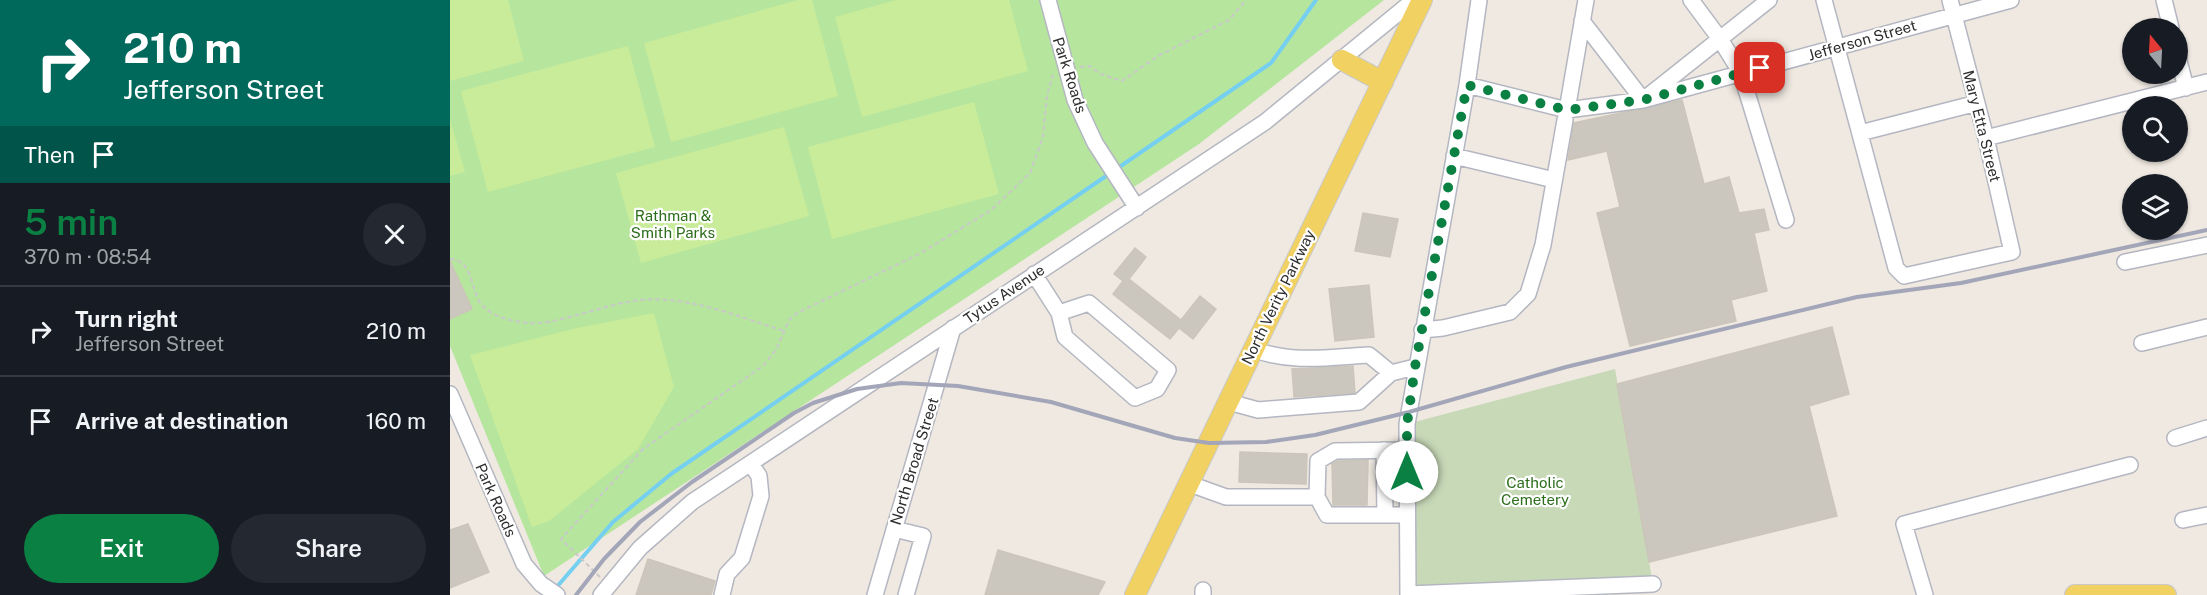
<!DOCTYPE html>
<html lang="en">
<head>
<meta charset="utf-8">
<style>
	body { margin:0; font-family:"Public Sans",sans-serif; background:#242831; color:#f1f3f6; height:100vh; display:flex; flex-direction:column; font-size:22px; white-space:nowrap }
	* { box-sizing:border-box; margin:0 }
	p { font-size:20px; color:#9ea1a6 }
	.icon { flex:none; width:33px; height:33px; fill:none; stroke:currentColor; stroke-width:2; stroke-linecap:round; stroke-linejoin:round }
	.map { position:relative; flex:1; overflow:hidden }
	.sheet { display:flex; flex-direction:column; background:#171b24; width:450px }
	.sheet>* { flex:none }
	.hud { background:#00695c; color:#fff; overflow:hidden }
	.needle { width:39px; rotate:342deg }
	.buttons { position:absolute; left:1672px; top:18px; display:grid; gap:12px }
	.buttons a { display:grid; place-items:center; width:66px; height:66px; border-radius:50%; background:#171b24; box-shadow:0 2px 4px #0004; font-size:30px }
	.pin { position:absolute; display:grid; place-items:center; width:51px; height:51px; color:#fff; margin:-26px; border-radius:12px; box-shadow:0 3px 9px #0006 }
	.me { position:absolute; width:66px; margin:-33px; rotate:0deg; stroke-linejoin:round; filter:drop-shadow(0 0 4px #0008) }
	.turn { display:flex; align-items:center; gap:21px; height:126px; padding:0 24px; font-size:27px }
	.turn .icon { width:78px; height:78px; stroke-width:2.5 }
	.turn b { display:block; font-size:42px; line-height:51px }
	.then { display:flex; align-items:center; height:57px; padding:0 24px; background:#0003; gap:12px; font-size:22px }
	.round { display:grid; place-items:center; flex:none; width:63px; height:63px; border-radius:32px; background:#242831 }
	.summary { display:flex; align-items:center; justify-content:space-between; height:102px; padding:0 24px }
	h1 { font-size:36px; font-weight:600; line-height:45px; color:#0b8043 }
	.primary-button { display:flex; gap:12px; margin-top:auto; padding:12px 24px }
	.primary-button a { flex:1; height:69px; border-radius:36px; background:#0b8043; color:#fff; font-size:24px; font-weight:600; line-height:69px; text-align:center }
	.primary-button a+a { background:#242831; color:#f1f3f6 }
	ul { padding:0; list-style:none }
	li { display:flex; align-items:center; gap:18px; height:90px; padding:0 24px; border-top:2px solid #363941 }
	li div { flex:1 }
	li b { display:block; font-size:22px }
	li em { font-style:normal }
	main { display:flex; flex:1; min-height:0 }
	.map>svg:first-child { display:block }
	.green { fill:#b6e59e }
	.cemetery { fill:#c8d9b8 }
	.pitch { fill:#c9ec9a }
	.lines { fill:none; stroke-linecap:round; stroke-linejoin:round }
	.stream { stroke:#75cff0; stroke-width:4 }
	.building { fill:#cbc7bf; stroke:#cbc5ba; stroke-width:1.5 }
	.minor-casing { stroke:#b4b7c1; stroke-width:18 }
	.major-casing { stroke:#c9c9c9; stroke-width:22 }
	.path { stroke:#c9c9c9; stroke-width:2; stroke-dasharray:4.5 3; stroke-linecap:butt }
	.minor { stroke:#fff; stroke-width:15 }
	.major { stroke:#f2d163; stroke-width:20 }
	.rail { stroke:#a3a6b8; stroke-width:4 }
	.route { stroke:#0b8043; stroke-width:10; stroke-dasharray:0 18 }
	.labels { text-anchor:middle; dominant-baseline:central; stroke-width:4.5; stroke-linejoin:round; paint-order:stroke }
	.street-label { font-size:15px; fill:#2e2e2e; stroke:#fff }
	.park-label { font-size:15px; fill:#2c6e1b; stroke:#fff }
</style>
</head>
<body>
<main>
<section class="sheet">
<div class="hud">
<div class="turn"><svg class="icon" aria-label="right" viewBox="0 0 24 24"><path d="M7 20v-9h11M14 6l5 5-5 5"/></svg><div><b>210 m</b>Jefferson Street</div></div>
<div class="then">Then<svg class="icon" aria-label="arrive" viewBox="0 0 24 24"><path d="M6 21V4h12l-3 4 3 4H6"/></svg></div>
</div>
<div class="summary"><div><h1>5 min</h1><p>370 m · 08:54</p></div><a class="round"><svg class="icon" aria-label="close" viewBox="0 0 24 24"><path d="M6 6l12 12M18 6L6 18"/></svg></a></div>
<ul>
<li><svg class="icon" aria-label="right" viewBox="0 0 24 24"><path d="M7 20v-9h11M14 6l5 5-5 5"/></svg><div><b>Turn right</b><p>Jefferson Street</p></div><em>210 m</em></li>
<li><svg class="icon" aria-label="arrive" viewBox="0 0 24 24"><path d="M6 21V4h12l-3 4 3 4H6"/></svg><div><b>Arrive at destination</b></div><em>160 m</em></li>
</ul>
<div class="primary-button"><a>Exit</a><a>Share</a></div>
</section>
<div class="map">
<svg width="1757" height="595" viewBox="0 0 1757 595">
	<rect width="100%" height="100%" fill="#efe9e1"/>
	<path class="green" d="M0,0h934l-185,144 -655,432 -94,-230z"/>
	<path class="cemetery" d="M1165,369l38,215 -245,10 -1,-170z"/>
	<path class="pitch" d="M0,0h58l16,61 -74,20z
		M348,0h14l26,96 -167,46 -27,-99z
		M446,0h113l19,71 -166,46 -27,-100z
		M178,46l27,101 -167,45 -27,-101z
		M524,102l25,92 -167,45 -24,-92z
		M0,119l15,53 -15,4z
		M334,127l25,89 -168,47 -25,-90z
		M204,313l20,74 -36,62 -89,72 -17,6 -62,-172 107,-27z"/>
	<g class="lines">
		<path class="stream" d="M665,170l156,-107 45,-63
			M105,589l58,-67 58,-48 438,-300"/>
	</g>
	<path class="building" d="M1232,100l22,84 25,-7 10,36 25,-4 5,21 -15,3 13,58 -36,9 5,21 -106,25 -33,-133 23,-6 -13,-56 -39,9 6,-37z
		M913,213l35,6 -8,38 -35,-6z
		M685,248l11,9 -17,22 52,41 19,-24 16,13 -23,30 -14,-11 -9,11 -57,-45 10,-13 -9,-7z
		M0,261l22,48 -22,10z
		M919,285l5,52 -39,4 -6,-52z
		M1382,327l17,67 -40,12 28,110 -188,46 -32,-178z
		M903,366l2,27 -61,4 -2,-28z
		M790,452l67,2 -1,30 -67,-2z
		M914,460h4l-1,45h-34l-1,-41 6,-3z
		M18,524l21,48 -39,16v-58z
		M548,550l107,32 -7,13h-113z
		M198,559l67,22 -4,14h-75z"/>
	<g class="lines">
		<g class="minor-casing">
			<path id="minor" d="M598,0l27,100 20,43 42,65
				M1241,0l29,39 21,34 45,147
				M1374,0l72,268 8,8 108,-24 -26,-114 -36,-138
				M1714,0l7,28
				M1132,21l61,79 126,-100
				M1728,57l8,31
				M1017,85l100,25 76,-10 368,-100
				M1117,110l19,-110
				M1410,133l117,-30
				M1536,138l221,-56
				M1004,156l100,24
				M1675,262l82,-17
				M584,274l25,39 6,24 70,61 22,-9 11,-19 -79,-67 -30,10
				M972,330l21,-2 67,-16 18,-18 15,-49 22,-125
				M1692,343l65,-16
				M803,349c38,15 77,8 116,6l22,18
				M0,394l74,170 17,20 16,11
				M779,402l29,8 101,-8 32,-29 24,-6
				M1725,438l32,-10
				M934,450l1,64
				M740,484l36,13h91l10,18h80
				M867,497l1,-36 17,-10 72,-1
				M1733,520l24,-5
				M444,529l29,7 -17,59
				M753,590v5
				M958,594l245,-10
				M151,595l39,-47 52,-46 573,-380 149,-122
				M272,595l5,-21 15,-16 19,-62 -2,-20 -8,-12
				M425,595l78,-267
				M958,595l-1,-171 60,-339 12,-85
				M1475,595l-21,-71 226,-59"/>
		</g>
		<g class="major-casing">
			<path id="major" d="M892,60l41,22
				M685,595l287,-595
				M1625,595h91"/>
		</g>
		<path class="path" d="M630,67l9,-1 12,8 21,7 36,-25 71,-36 17,-20
			M0,259c22,1 21,28 29,42 10,16 33,20 49,22 21,3 76,-17 99,-21 51,-11 109,14 157,29
			M150,577l-39,-38 82,-90 120,-83 13,-16 13,-30 8,-7 124,-60 70,-43 39,-37 13,-36 4,-42 6,-20"/>
		<use href="#minor" class="minor"/>
		<use href="#major" class="major"/>
		<path class="rail" d="M126,595l28,-36 36,-37 52,-40 102,-69 19,-10 44,-14 44,-6 57,3 93,16 124,36 34,5 57,-1 49,-7 94,-23 157,-45 291,-70 104,-14 246,-53"/>
	</g>
	<g class="lines">
		<path class="route" d="M957,472v-48l8,-57 52,-282 100,25 76,-10 117,-32"/>
	</g>
	<g class="labels">
		<g class="street-label">
			<text transform="translate(1412 40) rotate(-16)">Jefferson Street</text>
			<text transform="translate(620 75) rotate(72)">Park Roads</text>
			<text transform="translate(1532 126) rotate(76)">Mary Etta Street</text>
			<text transform="translate(554 294) rotate(-34)">Tytus Avenue</text>
			<text transform="translate(828 297) rotate(-64)">North Verity Parkway</text>
			<text transform="translate(464 461) rotate(-73)">North Broad Street</text>
			<text transform="translate(46 500) rotate(66)">Park Roads</text>
		</g>
		<g class="park-label">
			<text x="223" y="215">Rathman &amp;<tspan x="223" dy="17">Smith Parks</tspan></text>
			<text x="1085" y="482">Catholic<tspan x="1085" dy="17">Cemetery</tspan></text>
		</g>
	</g>
</svg>
<div class="buttons">
<a><svg class="needle" viewBox="-14 -14 28 28"><path d="M0-13l5 13h-10z" fill="#e53935"/><path d="M0 13l5-13h-10z" fill="#9ea1a6"/></svg></a>
<a><svg class="icon" aria-label="search" viewBox="0 0 24 24"><circle cx="10" cy="10" r="6"/><path d="M15 15l6 6"/></svg></a>
<a><svg class="icon" aria-label="layers" viewBox="0 0 24 24"><path d="M12 4l9 5-9 5-9-5zM3 14l9 5 9-5"/></svg></a>
</div>
<div class="pin" style="left:1310px;top:68px;background:#d93025"><svg class="icon" aria-label="arrive" viewBox="0 0 24 24"><path d="M6 21V4h12l-3 4 3 4H6"/></svg></div>
<svg class="me" style="left:957px;top:472px" viewBox="-20 -20 40 40"><circle r="19" fill="#fff"/><path d="M0-13L10 11 0 6-10 11z" fill="#0b8043"/></svg>
</div>
</main>
</body>
</html>
